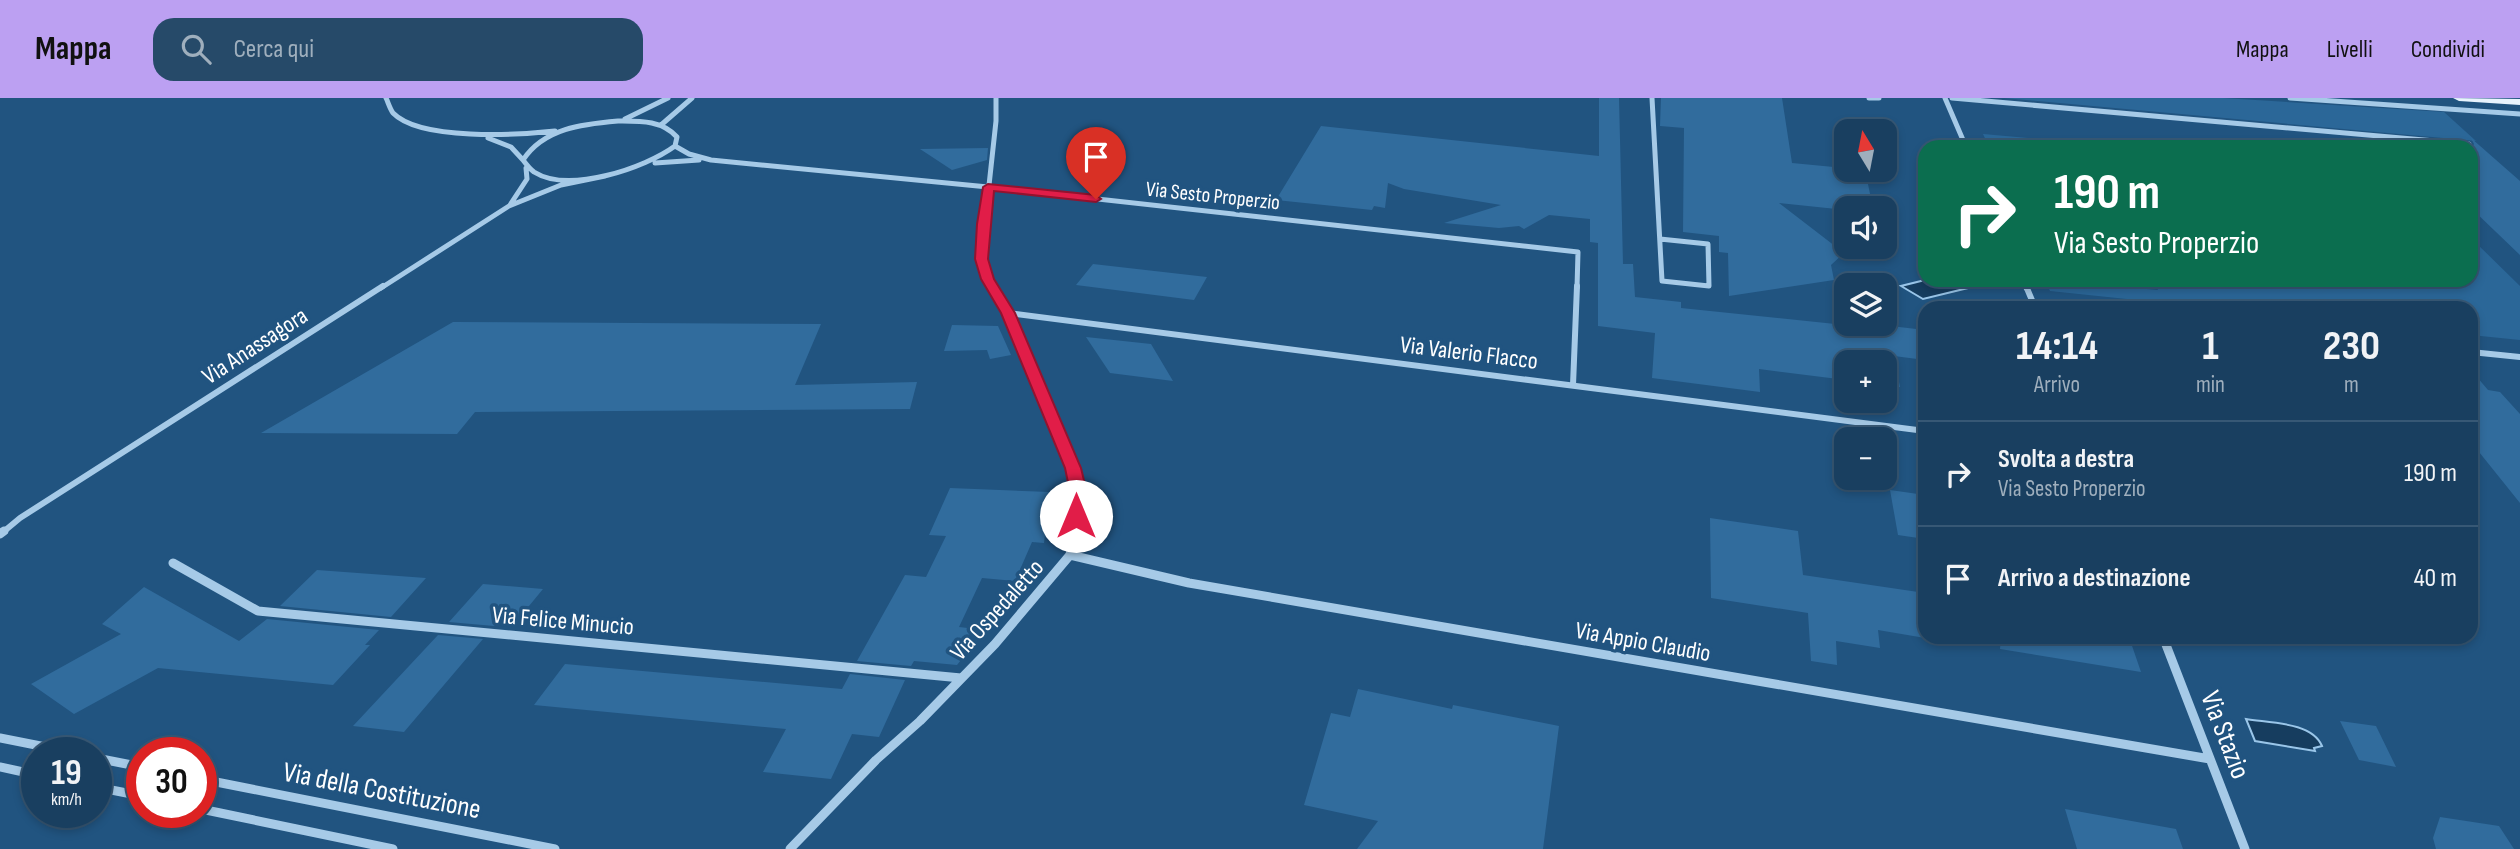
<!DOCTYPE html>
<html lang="it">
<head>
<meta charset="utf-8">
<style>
	body { margin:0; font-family:"Sofia Sans Condensed",sans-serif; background:#264a69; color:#f1f3f6; height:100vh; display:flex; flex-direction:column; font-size:26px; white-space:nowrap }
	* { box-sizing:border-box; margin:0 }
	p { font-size:23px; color:#9fafbd }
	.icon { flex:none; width:38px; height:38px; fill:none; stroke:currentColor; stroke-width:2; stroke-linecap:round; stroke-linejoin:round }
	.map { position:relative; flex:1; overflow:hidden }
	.side { position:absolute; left:1918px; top:203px; width:560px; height:343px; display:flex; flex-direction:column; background:#193f60; border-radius:21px; box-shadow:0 4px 10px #0003,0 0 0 2px #375875 }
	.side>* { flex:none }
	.hud { position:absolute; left:1918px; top:42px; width:560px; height:147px; border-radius:21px; box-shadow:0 4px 10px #0003,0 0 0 2px #375875; background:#0b6e4f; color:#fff; overflow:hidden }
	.needle { width:46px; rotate:350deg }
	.tools { position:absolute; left:1834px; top:21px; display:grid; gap:14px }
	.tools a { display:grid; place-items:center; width:63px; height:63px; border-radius:14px; background:#193f60; box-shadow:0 4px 10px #0003,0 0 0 2px #375875; font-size:35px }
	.speed { position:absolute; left:21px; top:639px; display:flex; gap:14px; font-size:35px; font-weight:700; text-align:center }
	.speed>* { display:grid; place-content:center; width:91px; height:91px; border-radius:50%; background:#193f60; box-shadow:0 4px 10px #0003,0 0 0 2px #375875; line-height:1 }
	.speed small { font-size:18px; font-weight:400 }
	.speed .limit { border:10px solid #d22; background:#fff; color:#111 }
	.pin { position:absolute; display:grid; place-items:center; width:60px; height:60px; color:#fff; margin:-72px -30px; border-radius:50% 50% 50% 0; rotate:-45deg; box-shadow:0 0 7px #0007 }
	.pin .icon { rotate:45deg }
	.me { position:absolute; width:77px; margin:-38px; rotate:0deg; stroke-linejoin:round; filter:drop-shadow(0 0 5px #0008) }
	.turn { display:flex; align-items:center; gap:24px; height:147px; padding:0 21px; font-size:32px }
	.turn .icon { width:91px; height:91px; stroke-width:2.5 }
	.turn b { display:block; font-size:49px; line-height:60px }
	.eta { display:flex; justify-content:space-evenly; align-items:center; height:119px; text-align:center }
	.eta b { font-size:42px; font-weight:700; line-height:49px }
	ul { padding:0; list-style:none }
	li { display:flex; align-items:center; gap:21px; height:105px; padding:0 21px; border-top:2px solid #375875 }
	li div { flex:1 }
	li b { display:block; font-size:26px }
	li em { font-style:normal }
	header { display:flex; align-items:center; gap:42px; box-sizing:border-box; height:98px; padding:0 35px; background:#bca0f2; color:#111 }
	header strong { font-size:33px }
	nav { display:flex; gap:38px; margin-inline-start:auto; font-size:24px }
	.search { width:490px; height:63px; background:#264a69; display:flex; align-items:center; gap:18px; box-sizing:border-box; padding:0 24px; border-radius:21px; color:#9fafbd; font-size:26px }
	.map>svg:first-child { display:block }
	.green { fill:#2b6798 }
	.water { fill:#163d5f; stroke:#9ac6e9; stroke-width:2 }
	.building { fill:#316c9d }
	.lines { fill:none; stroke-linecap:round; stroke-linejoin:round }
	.minor-far2 { stroke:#a6cae7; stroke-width:5 }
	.minor-far1 { stroke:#a6cae7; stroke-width:6 }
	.minor { stroke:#a6cae7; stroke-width:9 }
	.primary { fill:#e8f3fd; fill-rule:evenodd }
	.route { fill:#e11d48; stroke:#92132f; stroke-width:2 }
	.labels { text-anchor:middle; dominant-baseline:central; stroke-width:7; stroke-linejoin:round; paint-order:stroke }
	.far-street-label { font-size:21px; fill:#fff; stroke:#215480 }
	.street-label { font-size:24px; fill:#fff; stroke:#215480 }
	.near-street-label { font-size:28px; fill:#fff; stroke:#215480 }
</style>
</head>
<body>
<header>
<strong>Mappa</strong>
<div class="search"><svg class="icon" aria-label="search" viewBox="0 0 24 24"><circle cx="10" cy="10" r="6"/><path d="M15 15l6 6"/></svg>Cerca qui</div>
<nav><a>Mappa</a><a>Livelli</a><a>Condividi</a></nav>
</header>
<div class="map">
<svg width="2520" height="751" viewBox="0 0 2520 751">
	<rect width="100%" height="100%" fill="#215480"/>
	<path class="green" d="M2004,0h219l221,14 32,29z
		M1983,36l151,13h-145z
		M2471,140l49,48v54l-49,-5v-27h-258l-163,-17 -5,-11 113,10 -5,-10h318z"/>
	<path class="water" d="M1925,182h35l12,7 -49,12 -22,-13z
		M2246,621c24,4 66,3 76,27l-8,2 1,3 -60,-10z"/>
	<path class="building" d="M1599,0h20l4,166h10l2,33 46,5v6l202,21 -1,-4 43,5v30l-31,-4 6,31 -15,-2v-23h-39v18l-87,-11 1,23 -108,-14 3,-45 -57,-7v-83l-8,-1v-23l-41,-4 -25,14 -5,-3 -20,2 -55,-5 57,-18 -97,-16 -16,-6 -3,25 -11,-2 -2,4 -96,-10 45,-74 278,30z
		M1661,0h121l10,65 73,7 8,38 -27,2 -67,-7 65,50 -13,12 3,15 -105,16 -1,-43 -9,-1v-16l-36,-4 1,-104 -24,-2z
		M2471,40l49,43v74l-49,-47v-59l3,-5z
		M988,50l-1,12 -35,10 -32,-21z
		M1093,166l114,13 -13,23 -118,-15z
		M453,224l368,2 -26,61 122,-3 -7,27 -435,3 -18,22 -196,-1z
		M952,227l46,1 13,29 -21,4 -3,-9 -43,1z
		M1086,239l65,7 22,37 -63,-8z
		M2471,272l17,20 12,2 20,22v89l-49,-61z
		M950,390l100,4 -6,51 -12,-1 -17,39 -33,-3 -23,49 26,3 -28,35 -43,-4 -3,5 -54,-5 48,-86 21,2 20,-41 -17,-1z
		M1890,392l35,5v44l-27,-4z
		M1710,420l88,13 5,44 122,18v45l-47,-8 2,18 -44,-7 1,24 -26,-4 -3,-48 -97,-15z
		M317,472l109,8 -35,39 -111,-11z
		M483,486l60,5 -28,34 -17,-1 -4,4 -45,-4z
		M144,489l95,54 28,-22 112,11 -14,15h5l-37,40 -175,-17 -84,46 -43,-30 90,-50 -19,-10z
		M438,537l45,4 -79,93 -51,-6z
		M2001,539h128l12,35 -141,-23z
		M565,566l277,25 8,-15 55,6 -26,57 -27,-3 -21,45 -68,-7 23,-43 -252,-24z
		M1358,591l94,20 1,-4 106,21 -16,123h-186l21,-28 -74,-16 27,-92 19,4z
		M2340,623l36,5 20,41 -37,-7z
		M2065,711l111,20 7,20h-106z
		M2440,719l59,9 15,23h-78l-3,-11z"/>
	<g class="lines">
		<path class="minor-far2" d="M386,0c2,4 4,11 7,15 27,28 125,22 162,18
			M1652,0l10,183 47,5 -1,-42 -48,-5
			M1869,0h10
			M1945,0l21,49
			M1952,0l517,46
			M2290,0l230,16
			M625,21l43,-21
			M618,23c22,0 44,-1 59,16l-2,9c-30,22 -106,48 -141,26 -4,-3 -8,-8 -11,-12 21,-32 60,-36 95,-39z
			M661,27l31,-27
			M488,40l23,9 12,13
			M675,48l14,8 22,6 277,27 590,65 -1,36
			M655,65l44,-3
			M510,107l17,-26 -1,-11
			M2023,182l3,8
			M381,190l128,-82 52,-21 44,-9
			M993,190l-12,-29 15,-138v-23"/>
		<path class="minor-far1" d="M992,188l16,27 65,155 6,29 -6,36
			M2026,188l8,19
			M2033,205l43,5
			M1008,215l917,118
			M2471,254l49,5
			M1573,287l4,-99
			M2,435l18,-15 363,-232"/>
		<path class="minor" d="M0,436l4,-3
			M1070,457l119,28 1021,176
			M173,465l85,48 703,67
			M2163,539l82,212
			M0,640l71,14
			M96,660l46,9
			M0,669l37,8
			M201,681l354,70
			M96,689l46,9
			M201,711l192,40
			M790,751l86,-89 44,-39 75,-77 75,-89 4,-24"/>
		<path class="primary" d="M2453,0l67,1v6l-61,-4z"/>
	</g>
	<path class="route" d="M988,86l108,11 5,4 -5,3 -102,-11 -6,68 6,20 21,34 66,155 7,29 -6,23 -6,1 -8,-5 3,-19 -6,-29 -64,-155 -20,-34 -6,-20 2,-35 6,-37z"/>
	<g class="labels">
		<g class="far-street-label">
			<text transform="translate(1213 98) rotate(6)">Via Sesto Properzio</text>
		</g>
		<g class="street-label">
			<text transform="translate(255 248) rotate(-33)">Via Anassagora</text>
			<text transform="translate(1469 255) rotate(7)">Via Valerio Flacco</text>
			<text transform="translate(997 512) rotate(-48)">Via Ospedaletto</text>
			<text transform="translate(563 523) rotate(5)">Via Felice Minucio</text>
			<text transform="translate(1643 544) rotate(10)">Via Appio Claudio</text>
		</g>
		<g class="near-street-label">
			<text transform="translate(2225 637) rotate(69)">Via Stazio</text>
			<text transform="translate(382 693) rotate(11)">Via della Costituzione</text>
		</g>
	</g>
</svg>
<div class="tools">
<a><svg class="needle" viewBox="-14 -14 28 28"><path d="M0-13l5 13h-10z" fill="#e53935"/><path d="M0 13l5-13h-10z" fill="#9fafbd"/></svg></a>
<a><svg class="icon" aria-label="sound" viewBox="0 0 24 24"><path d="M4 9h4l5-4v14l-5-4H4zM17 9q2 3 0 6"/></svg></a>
<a><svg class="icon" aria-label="layers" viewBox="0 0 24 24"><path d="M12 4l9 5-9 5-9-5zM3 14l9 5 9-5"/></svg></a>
<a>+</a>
<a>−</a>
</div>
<div class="speed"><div>19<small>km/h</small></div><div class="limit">30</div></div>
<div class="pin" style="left:1096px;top:101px;background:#d93025"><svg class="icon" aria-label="arrive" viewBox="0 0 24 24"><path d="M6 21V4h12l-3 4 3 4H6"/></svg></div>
<svg class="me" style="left:1076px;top:418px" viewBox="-20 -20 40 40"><circle r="19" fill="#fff"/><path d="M0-13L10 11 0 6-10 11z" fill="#e11d48"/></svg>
<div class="hud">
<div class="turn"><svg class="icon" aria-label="right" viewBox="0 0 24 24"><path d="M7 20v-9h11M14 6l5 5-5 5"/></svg><div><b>190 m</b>Via Sesto Properzio</div></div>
</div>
<section class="side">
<div class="eta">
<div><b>14:14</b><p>Arrivo</p></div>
<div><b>1</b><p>min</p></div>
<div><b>230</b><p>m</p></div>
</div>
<ul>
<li><svg class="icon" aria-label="right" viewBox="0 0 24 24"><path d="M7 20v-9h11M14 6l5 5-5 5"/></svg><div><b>Svolta a destra</b><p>Via Sesto Properzio</p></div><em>190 m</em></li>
<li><svg class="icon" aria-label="arrive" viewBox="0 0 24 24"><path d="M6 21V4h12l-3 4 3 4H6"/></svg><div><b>Arrivo a destinazione</b></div><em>40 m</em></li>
</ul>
</section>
</div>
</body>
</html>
